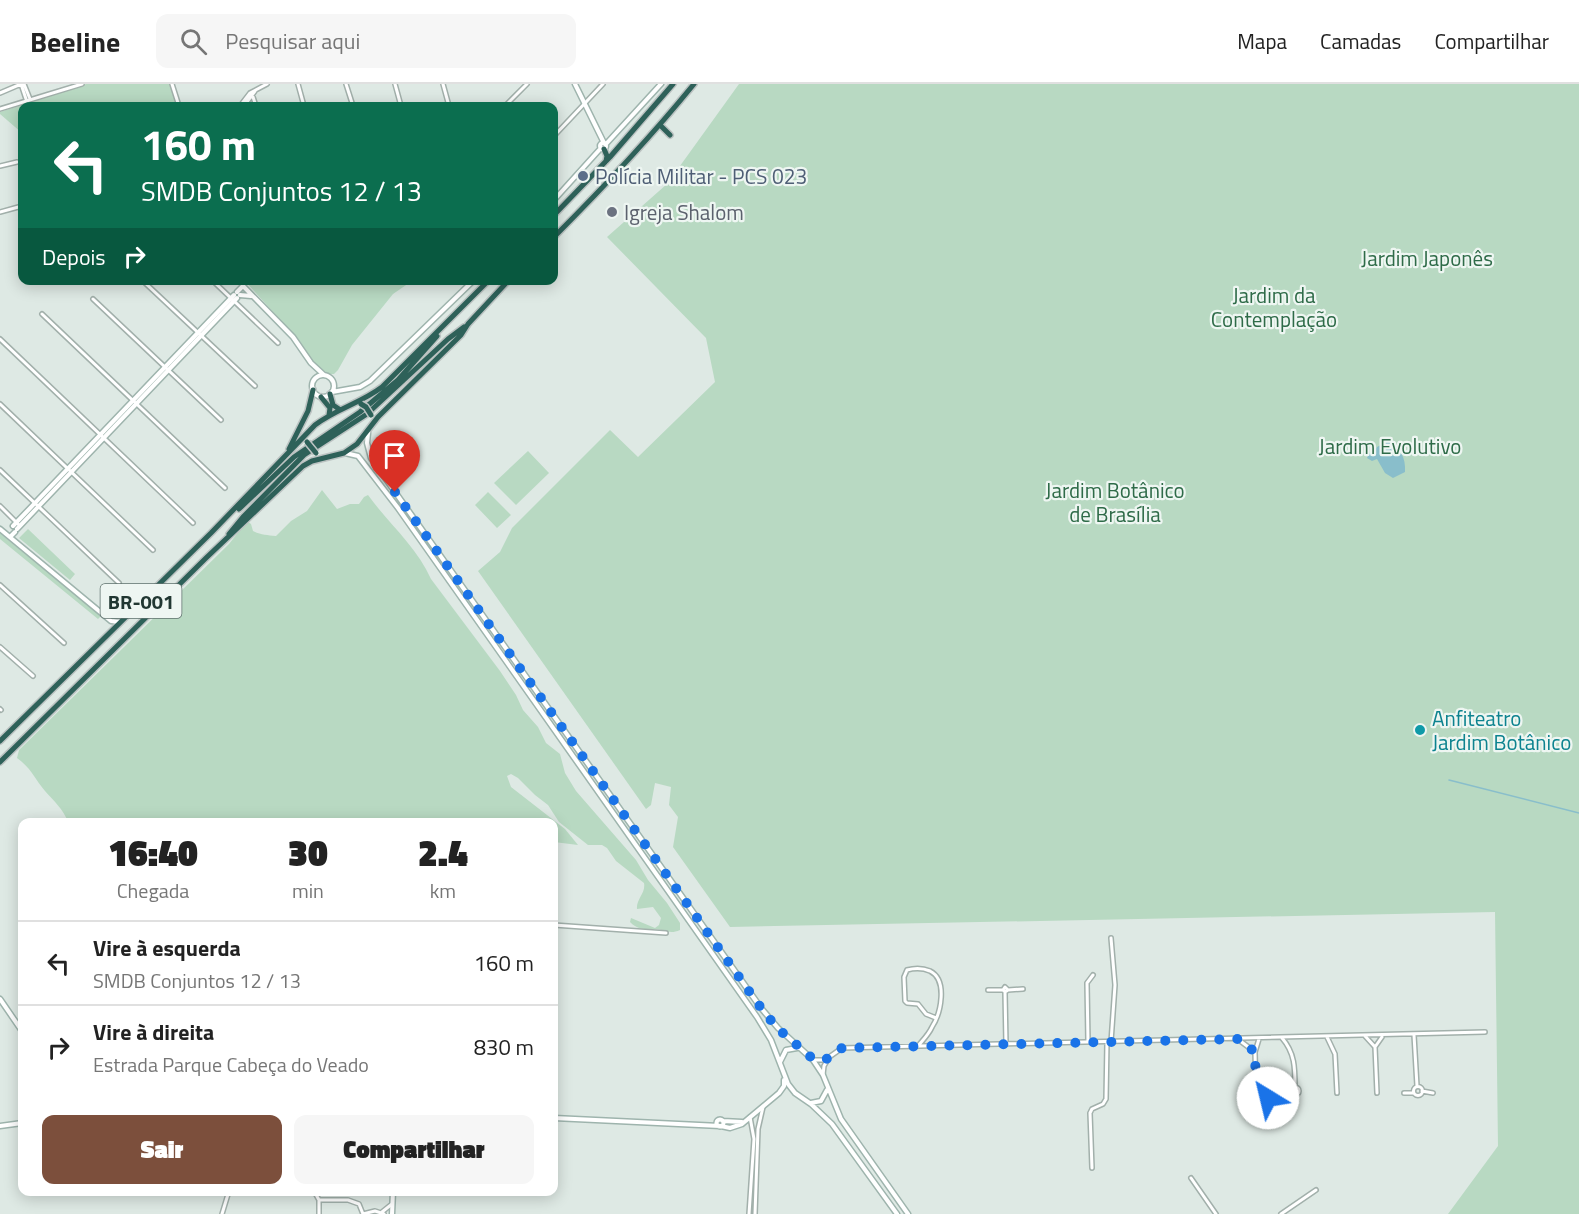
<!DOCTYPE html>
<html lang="pt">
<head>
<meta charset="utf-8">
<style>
	body { margin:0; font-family:"Titillium Web",sans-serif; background:#f6f6f6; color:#222; height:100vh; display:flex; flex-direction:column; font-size:22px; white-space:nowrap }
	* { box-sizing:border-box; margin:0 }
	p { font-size:20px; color:#767676 }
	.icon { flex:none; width:33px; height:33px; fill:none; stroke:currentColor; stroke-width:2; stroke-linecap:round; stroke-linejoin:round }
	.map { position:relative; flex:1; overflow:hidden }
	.details { position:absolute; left:18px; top:734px; width:540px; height:378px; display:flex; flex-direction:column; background:#fff; border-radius:12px; box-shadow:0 3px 15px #0003 }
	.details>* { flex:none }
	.top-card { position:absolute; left:18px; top:18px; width:540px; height:183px; border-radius:12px; box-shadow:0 3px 15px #0003; background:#0b6e4f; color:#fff; overflow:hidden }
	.pin { position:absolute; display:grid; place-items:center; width:51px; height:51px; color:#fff; margin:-62px -26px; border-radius:50% 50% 50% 0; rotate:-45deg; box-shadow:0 0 6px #0007 }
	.pin .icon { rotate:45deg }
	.me { position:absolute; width:66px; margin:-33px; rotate:324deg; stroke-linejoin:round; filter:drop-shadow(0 0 4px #0008) }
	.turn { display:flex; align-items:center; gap:21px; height:126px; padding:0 24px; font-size:27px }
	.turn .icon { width:78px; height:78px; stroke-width:2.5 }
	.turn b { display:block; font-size:42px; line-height:51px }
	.then { display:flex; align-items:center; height:57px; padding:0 24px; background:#0003; gap:12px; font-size:22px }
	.eta { display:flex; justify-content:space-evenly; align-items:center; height:102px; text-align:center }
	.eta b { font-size:36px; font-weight:800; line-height:42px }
	.cta { display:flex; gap:12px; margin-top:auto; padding:12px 24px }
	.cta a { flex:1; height:69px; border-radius:12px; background:#7c4f3c; color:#fff; font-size:24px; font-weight:800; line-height:69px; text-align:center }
	.cta a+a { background:#f6f6f6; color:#222 }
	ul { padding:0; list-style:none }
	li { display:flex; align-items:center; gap:18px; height:84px; padding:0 24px; border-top:2px solid #e0e0e0 }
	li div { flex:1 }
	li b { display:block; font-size:22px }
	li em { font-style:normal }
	header { display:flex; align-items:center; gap:36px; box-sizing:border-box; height:84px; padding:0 30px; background:#fff; border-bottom:2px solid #e0e0e0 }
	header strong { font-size:28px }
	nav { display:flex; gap:33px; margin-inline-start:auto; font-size:21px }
	.search { width:420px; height:54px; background:#f6f6f6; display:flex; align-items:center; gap:15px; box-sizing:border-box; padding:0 21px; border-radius:12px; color:#767676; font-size:22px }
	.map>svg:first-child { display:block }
	.green { fill:#b8d9c2 }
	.water { fill:#89becb }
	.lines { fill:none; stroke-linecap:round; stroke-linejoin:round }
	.stream { stroke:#89becb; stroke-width:1.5 }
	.street-casing { stroke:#a2b0ab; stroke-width:6 }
	.secondary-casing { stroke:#9eb4ad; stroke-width:7 }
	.highway-casing { stroke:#bcc3c2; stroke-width:8 }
	.street { stroke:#fff; stroke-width:3 }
	.secondary { stroke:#fff; stroke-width:4 }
	.highway { stroke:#2e6159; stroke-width:5 }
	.highway-bridge-casing { stroke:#bcc3c2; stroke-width:8; stroke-linecap:butt }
	.highway-bridge { stroke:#2e6159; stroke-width:5 }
	.route { stroke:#1a73e8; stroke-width:10; stroke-dasharray:0 18 }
	.service-dot { fill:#5c6f8a; stroke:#eef6f2; stroke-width:2 }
	.worship-dot { fill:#6b7280; stroke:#eef6f2; stroke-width:2 }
	.culture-dot { fill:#0f9aa8; stroke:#eef6f2; stroke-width:2 }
	.labels { text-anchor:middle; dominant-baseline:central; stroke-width:4.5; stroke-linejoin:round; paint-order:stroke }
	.shield { fill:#eef6f2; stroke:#5e706c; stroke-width:1.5 }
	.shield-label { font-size:20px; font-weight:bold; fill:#213732 }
	.service-label { font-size:21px; fill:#4e5e75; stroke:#eef6f2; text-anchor:start }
	.worship-label { font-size:21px; fill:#5b616d; stroke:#eef6f2; text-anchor:start }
	.park-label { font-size:21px; fill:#2e6b48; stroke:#eef6f2 }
	.culture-label { font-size:21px; fill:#0d838f; stroke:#eef6f2; text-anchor:start }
</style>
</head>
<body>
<header>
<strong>Beeline</strong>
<div class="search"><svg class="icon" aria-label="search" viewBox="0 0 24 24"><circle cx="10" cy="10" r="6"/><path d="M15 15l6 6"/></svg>Pesquisar aqui</div>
<nav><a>Mapa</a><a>Camadas</a><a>Compartilhar</a></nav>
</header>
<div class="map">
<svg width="1579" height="1130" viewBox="0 0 1579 1130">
	<rect width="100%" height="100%" fill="#dee9e4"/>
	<path class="green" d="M86,0h84l6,22h-154v27l-22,-19v-2z
		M739,0h840v1130h-131l50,-68 -3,-234 -765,15 -57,-80 5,-30 -9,-12 2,-18 -16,-4 -4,22 -5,4 -168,-238 22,-19 12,-24 98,-98 28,27 77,-75 -9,-44 -99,-101 60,-53z
		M245,197h167l-19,13 -41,51 -14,25 -4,4h-5l-18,-12 -10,-19z
		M528,367l21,22 -33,32 -22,-22z
		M322,406l15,19 13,-5h9l5,-7 4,-2c20,28 49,52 63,84l69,92 16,24 7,15 15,17 8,16 14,11 5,19 11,18 60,69 12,20 19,23 13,20v7c-11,5 -16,-1 -26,-1 -10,0 -16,1 -24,-7l1,-4 24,10 4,-3 2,-7 -8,-11 -16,2c-1,-10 9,-16 7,-26l-28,-22 -9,-13 -5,-3h-14l-29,-23 -11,-17 -13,-10 -17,-17 -7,-4 -4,2 4,11 54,42 13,16 -24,-3v-20h-486c-5,-13 -14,-21 -23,-31 -11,-13 -13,-22 -28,-33l2,-8 210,-206 18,-23 4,3 2,7c8,4 14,4 23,5l15,-15 16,-10z
		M488,408l23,23 -14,13 -22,-23z
		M28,445l47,45 -5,6 -51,-42z
		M0,449l7,6 94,77 -3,3 -98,-80z"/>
	<path class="water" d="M1388,357c12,7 18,16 17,31l-12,6 -8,-5 -8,-14 -5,2 -5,-3 2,-5 5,-1 3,-5z"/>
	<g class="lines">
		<path class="stream" d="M1449,696l130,33"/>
		<g class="street-casing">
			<path id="street" d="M21,0l5,15
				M24,0l6,15
				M172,0l7,22
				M298,0l6,22
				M346,0l7,22
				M395,0l6,22
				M443,0l6,22
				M0,9l21,-9
				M252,10l4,12
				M240,22l10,-13 17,-9
				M244,22l11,-15
				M245,22h8
				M505,22l22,-22
				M0,25l82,-25
				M554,52l49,-52
				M0,82l17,-4
				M0,128l22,-6
				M212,196l66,63
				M239,196l4,6
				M143,197l112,105
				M93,215l128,121
				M42,230l183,174
				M0,255l193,184
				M0,320l153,146
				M0,386l119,113
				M0,422l20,20
				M0,501l64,58
				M0,563l33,29
				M0,625l1,1
				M554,841l112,8
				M1111,854l4,47 -4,57
				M1005,903l3,3 -3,2 -2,-2z
				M988,906h15
				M1008,906l15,-1
				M1005,908l1,52
				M1414,951l3,51
				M1365,952l10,11
				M1327,953l8,17 2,39
				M1282,954c13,15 13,30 13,49
				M1239,956l16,12 1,40 -10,2
				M1088,958l-1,-59 6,-8
				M918,962c5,-6 11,-12 14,-19 9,-14 16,-47 -2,-56 -7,-3 -16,-3 -23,-1l-3,7 1,24 2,2 11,1 8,10 10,4
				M1255,968l4,-13
				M813,976h12l17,-12 643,-16
				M823,991l1,-9 4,-7
				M1413.5 1007a4.5 4.5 0 1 1 9 0a4.5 4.5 0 1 1-9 0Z
				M1291 1007a4 4 0 1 1 8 0a4 4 0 1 1-8 0Z
				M1422,1007l11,2
				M1267,1009l3,3 -3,2 -3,-3z
				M1377,1009l-2,-46 7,-10
				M1404,1009h9
				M1244,1010l3,3 -3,2 -2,-2z
				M1247,1014l9,-2 10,2
				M1092,1084l-2,-55 2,-4 11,-5 3,-5 1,-57
				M1191,1094l25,36
				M314,1107l5,9v14
				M319,1116h29l11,4 4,10
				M382,1128l10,-8
				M222,1130l7,-23
				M363,1130l12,-3 9,3
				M749,1130l5,-75 -4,-22
				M755,1130l3,-85 5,-22
				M1281,1130l35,-24"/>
		</g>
		<g class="secondary-casing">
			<path id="secondary" d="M575,0l29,59
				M600 62a3 3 0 1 1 6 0a3 3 0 1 1-6 0Z
				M606,60l55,-60
				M554,116l47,-52
				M237,208l6,-6 50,51 18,26 13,12
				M240,211l11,1
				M312 302a11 11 0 1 1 22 0a11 11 0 1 1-22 0Z
				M332,308l28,-5 10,-6 104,-101
				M368,349l-1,10 4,15 390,550 17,20 35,32 10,15 18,44 67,95
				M345,369l13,3 40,52 359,509 14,23 17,44 7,9 16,11 21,20 65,90
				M13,442l221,-231
				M0,445l111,92 9,1
				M17,445l220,-231
				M10,453l5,-5
				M0,915l22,32
				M780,978l6,-12 11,-2
				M811,1019l10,-2 6,-11
				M554,1034l166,8
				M716.5 1039a3.5 3.5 0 1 1 7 0a3.5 3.5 0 1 1-7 0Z
				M723,1037l19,1
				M0,1042l22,-3
				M721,1042l9,2 12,-4 37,-31 5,-7v-6
				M392,1130l1,-23"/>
		</g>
		<g class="highway-casing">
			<path id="highway" d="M660,41l10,10
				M604,65l3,7 -1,5
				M554,131l56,-58 63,-73
				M554,153c49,-49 96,-99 140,-153
				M330,310l3,11 6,4
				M321,313l9,11 -1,7
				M289,365l19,-38 5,-21
				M239,425l55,-52 66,-45 38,-32 39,-44
				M229,450l14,-17 61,-62 63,-41 81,-75 16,-12
				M0,657l211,-208 104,-108c21,-16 46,-22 67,-38l107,-107
				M0,678l206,-204 97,-92 9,-5 32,-8 13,-9 21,-27 83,-82 7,-11 41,-44"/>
		</g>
		<use href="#street" class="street"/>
		<use href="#secondary" class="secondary"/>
		<use href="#highway" class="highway"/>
		<g class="highway-bridge-casing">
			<path id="highway-bridge" d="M361,320l5,3 5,8
				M307,358l9,11"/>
		</g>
		<use href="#highway-bridge" class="highway-bridge"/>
	</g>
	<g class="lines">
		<path class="route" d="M395,408l366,516 16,20 36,31 12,1 17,-12 396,-9 17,13 1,40 3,2 9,-1 2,3 -2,2"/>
	</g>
	<circle class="service-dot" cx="583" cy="92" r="6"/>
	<circle class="worship-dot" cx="612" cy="128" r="6"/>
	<circle class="culture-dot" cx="1420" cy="646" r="6"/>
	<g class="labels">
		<rect class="shield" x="100.5" y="500" width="81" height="34" rx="4.5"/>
		<g class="shield-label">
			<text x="141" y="517">BR-001</text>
		</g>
		<g class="service-label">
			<text x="595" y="92">Polícia Militar - PCS 023</text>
		</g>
		<g class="worship-label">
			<text x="624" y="128">Igreja Shalom</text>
		</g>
		<g class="park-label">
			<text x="1427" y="174">Jardim Japonês</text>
			<text x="1274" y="211">Jardim da<tspan x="1274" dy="24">Contemplação</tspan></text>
			<text x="1390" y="362">Jardim Evolutivo</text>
			<text x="1115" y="406">Jardim Botânico<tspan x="1115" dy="24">de Brasília</tspan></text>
		</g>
		<g class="culture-label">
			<text x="1432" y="634">Anfiteatro<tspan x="1432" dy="24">Jardim Botânico</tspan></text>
		</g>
	</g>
</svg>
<div class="pin" style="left:395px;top:408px;background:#d93025"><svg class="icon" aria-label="arrive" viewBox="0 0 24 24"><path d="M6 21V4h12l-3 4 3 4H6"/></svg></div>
<svg class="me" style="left:1268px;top:1014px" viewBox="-20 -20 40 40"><circle r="19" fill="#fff"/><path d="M0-13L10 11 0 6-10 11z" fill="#1a73e8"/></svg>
<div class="top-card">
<div class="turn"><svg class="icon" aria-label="left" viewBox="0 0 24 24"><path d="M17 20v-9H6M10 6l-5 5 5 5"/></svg><div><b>160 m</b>SMDB Conjuntos 12 / 13</div></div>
<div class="then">Depois<svg class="icon" aria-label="right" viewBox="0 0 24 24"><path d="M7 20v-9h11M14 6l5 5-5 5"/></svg></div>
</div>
<section class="details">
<div class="eta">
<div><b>16:40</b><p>Chegada</p></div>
<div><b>30</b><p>min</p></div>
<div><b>2.4</b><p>km</p></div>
</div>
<ul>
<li><svg class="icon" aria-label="left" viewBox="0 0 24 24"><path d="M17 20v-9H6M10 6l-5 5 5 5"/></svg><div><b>Vire à esquerda</b><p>SMDB Conjuntos 12 / 13</p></div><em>160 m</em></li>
<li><svg class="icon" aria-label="right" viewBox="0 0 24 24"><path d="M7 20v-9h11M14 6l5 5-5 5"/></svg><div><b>Vire à direita</b><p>Estrada Parque Cabeça do Veado</p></div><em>830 m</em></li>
</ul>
<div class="cta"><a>Sair</a><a>Compartilhar</a></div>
</section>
</div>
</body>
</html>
